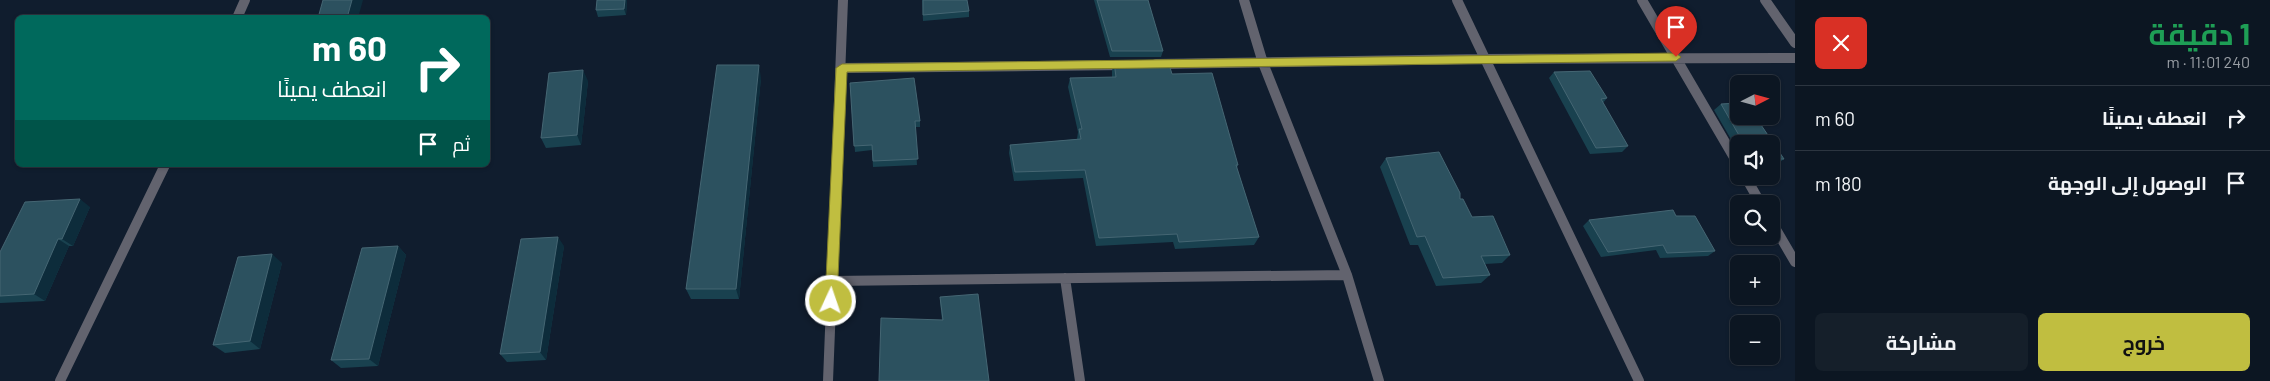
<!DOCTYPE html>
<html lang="ar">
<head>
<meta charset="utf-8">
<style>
	body { margin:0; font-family:Barlow,Cairo,sans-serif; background:#151f2a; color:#f1f3f6; direction:rtl; height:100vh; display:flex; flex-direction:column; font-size:19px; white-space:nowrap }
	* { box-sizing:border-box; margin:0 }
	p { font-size:16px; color:#9a9fa5 }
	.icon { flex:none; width:28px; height:28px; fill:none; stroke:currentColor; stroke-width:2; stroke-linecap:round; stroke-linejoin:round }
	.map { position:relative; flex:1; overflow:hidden; direction:ltr }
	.sheet { display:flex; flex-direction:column; background:#0c1622; width:475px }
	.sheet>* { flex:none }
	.top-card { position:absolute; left:15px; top:15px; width:475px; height:152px; border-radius:8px; box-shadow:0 1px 4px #0004,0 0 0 1px #2c3540; direction:rtl; background:#00695c; color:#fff; overflow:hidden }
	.needle { width:32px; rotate:84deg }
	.fabs { position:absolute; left:1730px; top:75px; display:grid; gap:10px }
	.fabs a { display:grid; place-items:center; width:50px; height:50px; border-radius:8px; background:#0c1622; box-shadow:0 1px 4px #0004,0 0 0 1px #2c3540; font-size:25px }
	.pin { position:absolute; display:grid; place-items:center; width:42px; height:42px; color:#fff; margin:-51px -21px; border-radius:50% 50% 50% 0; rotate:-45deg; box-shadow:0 0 5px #0007 }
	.pin .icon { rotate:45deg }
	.me { position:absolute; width:55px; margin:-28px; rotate:3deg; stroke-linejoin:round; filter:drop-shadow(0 0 4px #0008) }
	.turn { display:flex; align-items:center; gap:18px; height:105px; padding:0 20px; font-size:22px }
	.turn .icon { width:65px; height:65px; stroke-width:2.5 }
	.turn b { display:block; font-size:35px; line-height:42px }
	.then { display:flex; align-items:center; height:48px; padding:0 20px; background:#0003; gap:10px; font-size:19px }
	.round { display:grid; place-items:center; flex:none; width:52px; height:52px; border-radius:8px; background:#151f2a }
	.headline { display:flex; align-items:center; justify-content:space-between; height:85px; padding:0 20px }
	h1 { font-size:30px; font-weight:700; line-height:38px; color:#1e9e55 }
	.action { display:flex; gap:10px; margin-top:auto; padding:10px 20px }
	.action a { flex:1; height:58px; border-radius:8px; background:#c0be40; color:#111; font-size:20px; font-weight:700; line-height:58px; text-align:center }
	.action a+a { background:#151f2a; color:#f1f3f6 }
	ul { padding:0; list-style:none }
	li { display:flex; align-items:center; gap:15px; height:65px; padding:0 20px; border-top:1px solid #2c3540 }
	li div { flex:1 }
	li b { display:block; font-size:19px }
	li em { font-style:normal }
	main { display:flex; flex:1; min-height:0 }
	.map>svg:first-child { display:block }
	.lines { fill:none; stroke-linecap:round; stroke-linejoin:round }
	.street { stroke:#62636e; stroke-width:10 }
	.wall { fill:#19414f }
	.shaded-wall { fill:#0d2c3b }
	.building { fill:#2c515f; stroke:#456673 }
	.route { fill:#c0be40; stroke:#7d7c2a }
</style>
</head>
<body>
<main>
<section class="sheet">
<div class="headline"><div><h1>1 دقيقة</h1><p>240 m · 11:01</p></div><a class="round" style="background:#d93025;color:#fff"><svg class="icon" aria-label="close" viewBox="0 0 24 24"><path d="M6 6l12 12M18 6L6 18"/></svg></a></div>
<ul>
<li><svg class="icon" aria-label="right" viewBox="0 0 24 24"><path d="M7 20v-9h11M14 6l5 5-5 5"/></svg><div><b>انعطف يمينًا</b></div><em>60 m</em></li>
<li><svg class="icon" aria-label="arrive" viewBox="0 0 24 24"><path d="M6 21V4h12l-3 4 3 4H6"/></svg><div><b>الوصول إلى الوجهة</b></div><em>180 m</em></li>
</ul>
<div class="action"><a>خروج</a><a>مشاركة</a></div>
</section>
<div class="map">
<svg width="1795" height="381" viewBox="0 0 1795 381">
	<rect width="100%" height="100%" fill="#101d2e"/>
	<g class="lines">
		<path class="street" d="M1244,0l19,63 84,212 32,106
			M1457,0l182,381
			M1642,0l97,166
			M1765,0l30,43
			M237,18l8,-18
			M1156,64l328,-5 311,-1
			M842,68l285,-3
			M1745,176l16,28
			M1771,221l24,41
			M1065,278l15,103
			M832,281l515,-6
			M60,381l105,-216
			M828,381l15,-381"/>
	</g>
	<path class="wall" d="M597,0h30l-1,15 -28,2 -2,-7z
		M922,0l47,11v6l-46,4z
		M1094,0h54l15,51 -2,6h-51z
		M1114,62l58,12 66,91 -1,3 22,69 -5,8 -79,4 -2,-7 -77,4 -13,-68 -69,3 -5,-28 1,-8 67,-6 1,-7 -10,-45 2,-9 42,-1v-6z
		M1554,72l53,26 -4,5 25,43 -6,6 -32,2 -41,-76z
		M761,78l-22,221h-48l-5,-10z
		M588,81l-7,64 -35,3 -5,-10z
		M850,83l70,38v6h-5l2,38 -44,2 -1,-17 -17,2z
		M1739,103v13h16l29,43 -8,6h-5v-21h-32v9l-25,-43 7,-6z
		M1386,158l74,41 12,18 38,38 -8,8 -17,1 5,11 -9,8 -45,3 -18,-41h-8l-30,-78z
		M90,207l-17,39h-4l-24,55 -45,2v-51z
		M1676,216l39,35 -7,5 -48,2 -4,-8 -55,7 -18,-31 6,-6z
		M398,246l8,9 -28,111 -37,2 -10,-8z
		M564,246l-18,114 -39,2 -7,-8z
		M282,263l-22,86 -35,4 -12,-8z
		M940,297l49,84 -47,-61 -2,-18z"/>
	<path class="shaded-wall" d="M352,0h11l-5,18h-11z
		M625,0h2l-1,15 -2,-6z
		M759,65l2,13 -22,221 -3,-10z
		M583,70l5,11 -7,64 -4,-10z
		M80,199l10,8 -17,39 -11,-7z
		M558,237l6,9 -18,114 -6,-8z
		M58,239l11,7 -24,55 -11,-7z
		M398,246l8,9 -28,111 -9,-7z
		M272,254l10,9 -22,86 -10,-8z"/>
	<path class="building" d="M323,0h29l-5,18h-29z
		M597,0h28l-1,9 -28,1z
		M923,0h44l2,11 -46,4z
		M1097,0h51l15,51h-51z
		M1168,61l4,13 40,-1 26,92h-2l23,72 -80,5 -2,-8 -78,4 -14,-68 -70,2 -5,-27 71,-6 -2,-10h3l-12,-51 46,-1 -2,-15z
		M717,65h42l-23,224h-50z
		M583,70l-6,65 -36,3 8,-65z
		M1590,71l17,27 -6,1 27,47 -32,2 -42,-76z
		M914,78l6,43h-5l3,38 -45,2 -1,-16 -18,1 -4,-63z
		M1739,103v13h16l29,43h-13v-15h-27l-23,-40z
		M1439,152l21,41v6h3l9,18 21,-1 17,39 -29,1 9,19 -47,3 -18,-42 -8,1 -31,-79z
		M80,199l-18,40h-4l-24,55 -34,2v-44l25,-50z
		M1673,210l3,6h19l20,35 -48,2 -4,-8 -55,7 -19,-32z
		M558,237l-18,115 -40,2 21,-115z
		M398,246l-29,113 -38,1 31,-112z
		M272,254l-22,87 -37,4 25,-88z
		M978,294l11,87h-110l2,-63 62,2 -3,-23z"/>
	<path class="route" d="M1676,53l5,4 -5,4 -829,11 -10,229 -2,4 -4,2 -4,-2 -2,-4 11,-233 6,-4z"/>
</svg>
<div class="fabs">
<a><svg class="needle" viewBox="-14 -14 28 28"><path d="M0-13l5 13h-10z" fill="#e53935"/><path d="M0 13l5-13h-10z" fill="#9a9fa5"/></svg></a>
<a><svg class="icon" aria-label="sound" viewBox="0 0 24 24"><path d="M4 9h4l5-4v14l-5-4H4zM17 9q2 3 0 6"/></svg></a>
<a><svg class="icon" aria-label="search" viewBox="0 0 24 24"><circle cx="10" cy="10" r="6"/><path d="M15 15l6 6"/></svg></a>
<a>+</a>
<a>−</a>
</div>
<div class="pin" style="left:1676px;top:57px;background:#d93025"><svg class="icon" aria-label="arrive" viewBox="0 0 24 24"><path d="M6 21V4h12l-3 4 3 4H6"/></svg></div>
<svg class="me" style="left:831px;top:301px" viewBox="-20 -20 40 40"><circle r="17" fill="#c0be40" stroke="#fff" stroke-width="3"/><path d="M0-11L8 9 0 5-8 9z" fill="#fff"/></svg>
<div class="top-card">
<div class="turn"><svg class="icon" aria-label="right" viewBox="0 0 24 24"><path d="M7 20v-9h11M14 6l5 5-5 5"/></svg><div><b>60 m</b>انعطف يمينًا</div></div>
<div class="then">ثم<svg class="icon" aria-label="arrive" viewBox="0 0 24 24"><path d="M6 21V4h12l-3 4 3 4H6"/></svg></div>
</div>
</div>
</main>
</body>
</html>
